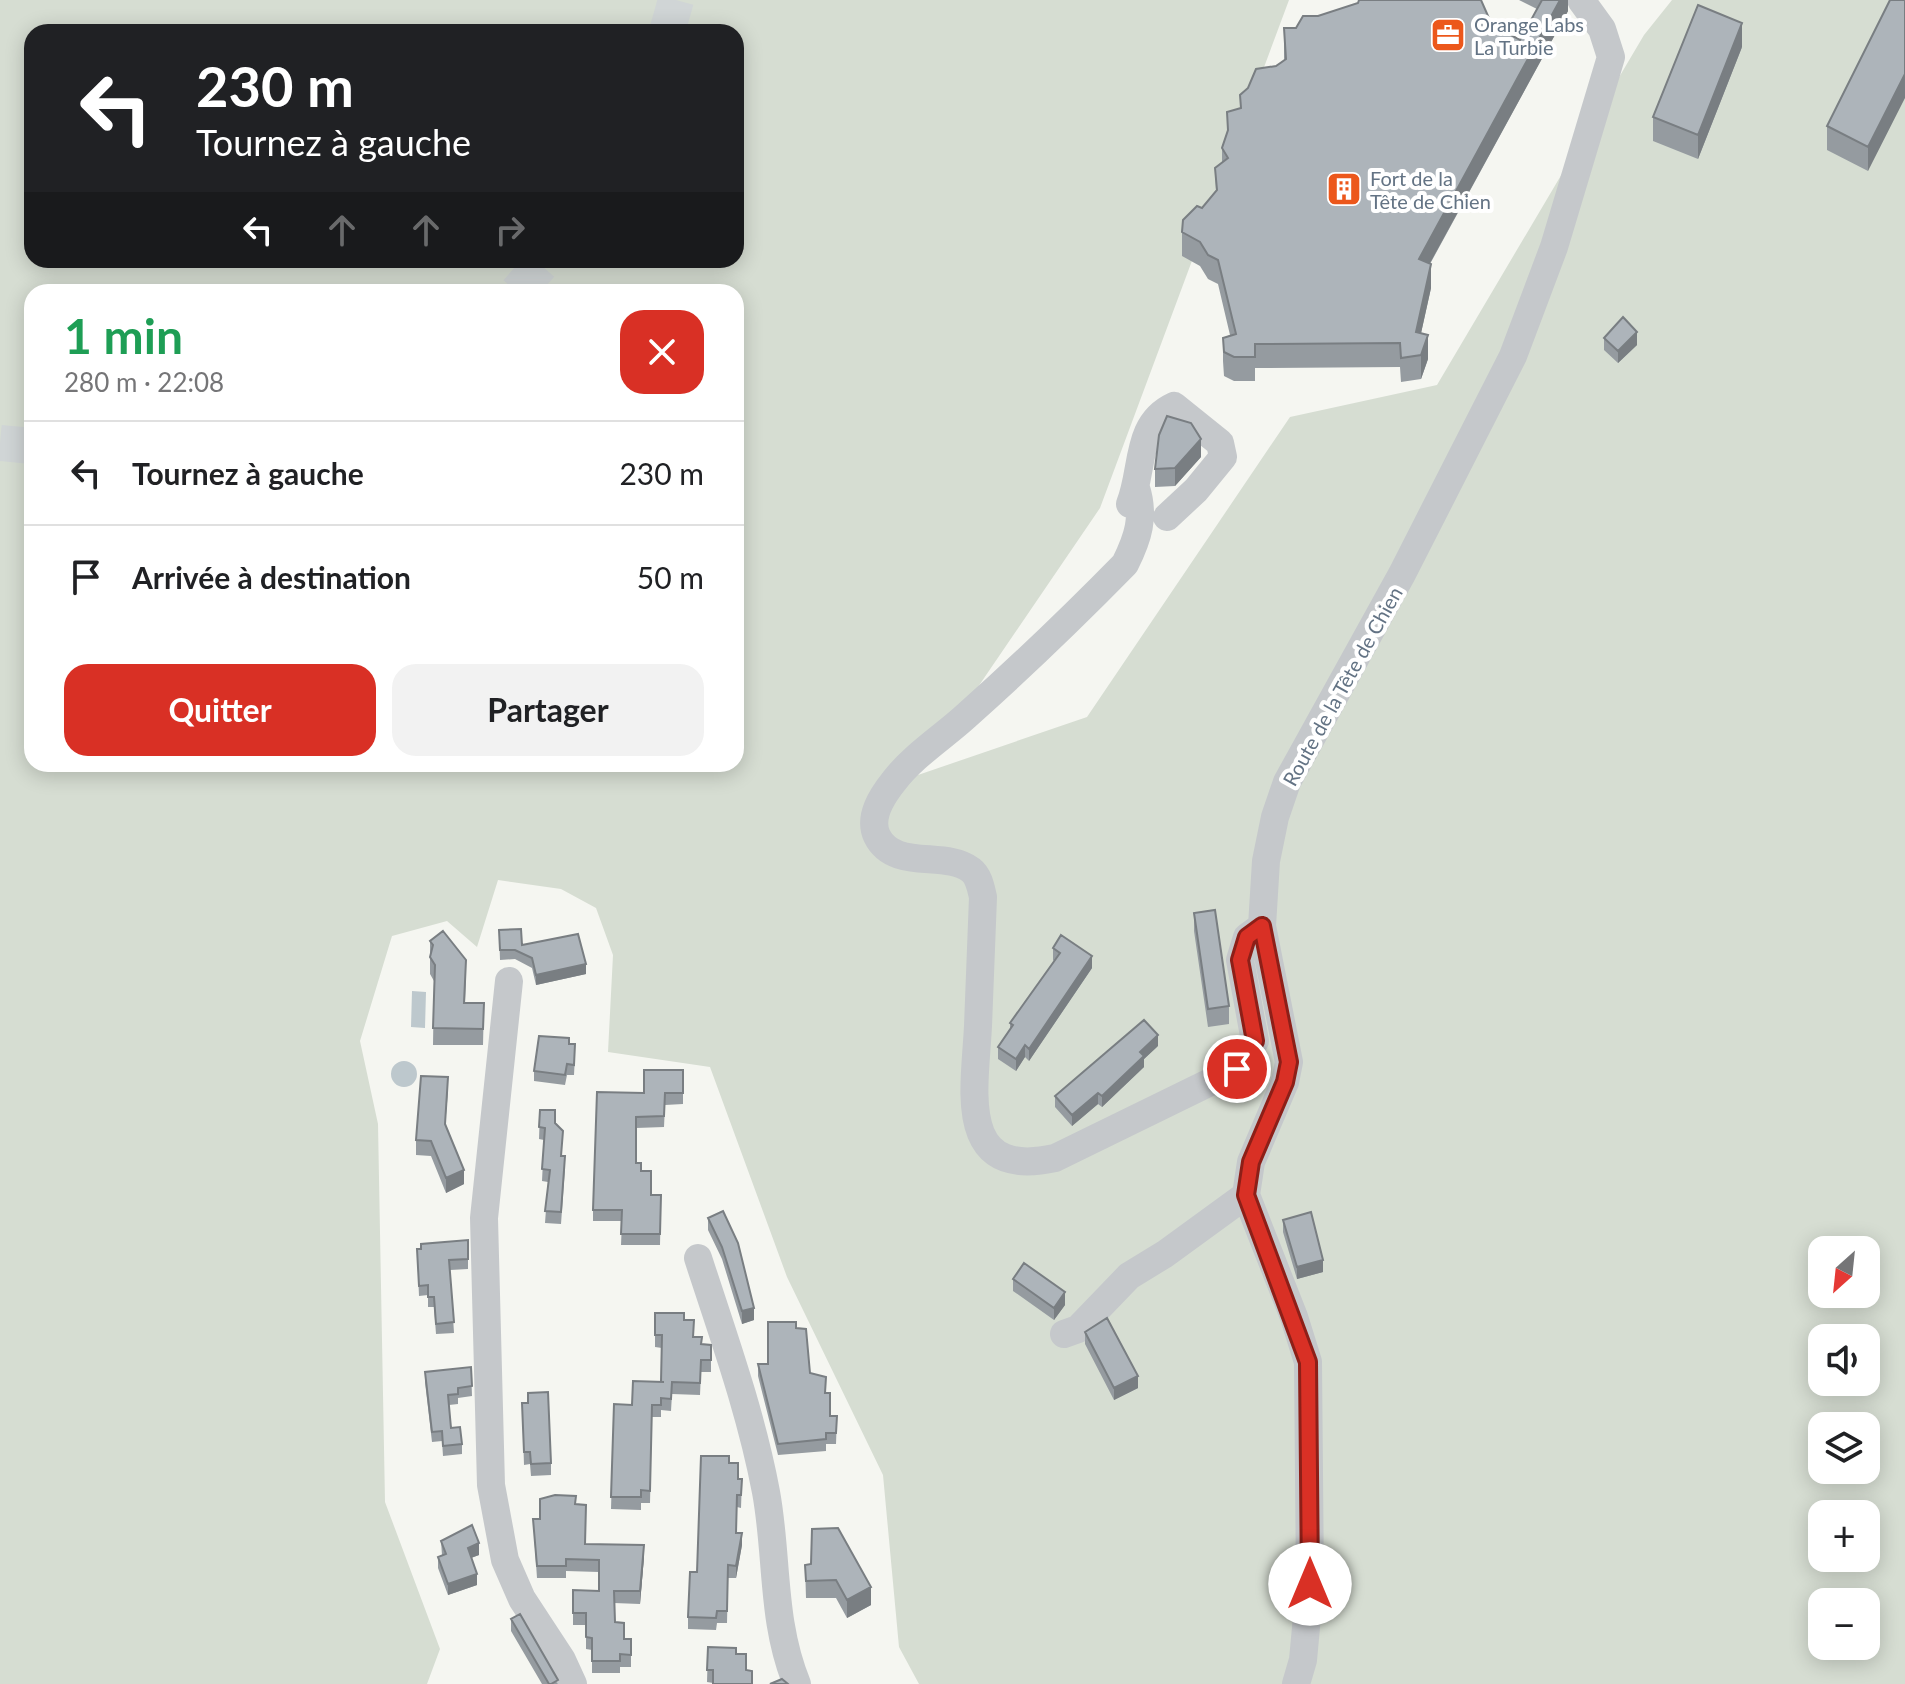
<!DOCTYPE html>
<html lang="fr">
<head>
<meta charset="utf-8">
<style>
	body { margin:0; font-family:Lato,sans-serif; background:#f2f2f2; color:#202124; height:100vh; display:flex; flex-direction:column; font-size:30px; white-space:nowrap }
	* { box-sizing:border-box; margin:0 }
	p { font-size:26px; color:#757577 }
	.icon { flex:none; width:44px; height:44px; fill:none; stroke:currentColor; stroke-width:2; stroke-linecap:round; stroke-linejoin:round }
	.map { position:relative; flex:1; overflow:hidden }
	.drawer { position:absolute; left:24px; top:284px; width:720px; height:488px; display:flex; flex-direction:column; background:#fff; border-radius:24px; box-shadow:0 4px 20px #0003 }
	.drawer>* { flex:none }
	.hud { position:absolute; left:24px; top:24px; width:720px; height:244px; border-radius:24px; box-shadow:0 4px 20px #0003; background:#202124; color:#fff; overflow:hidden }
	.needle { width:52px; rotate:207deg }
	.fabs { position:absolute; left:1808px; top:1236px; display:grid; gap:16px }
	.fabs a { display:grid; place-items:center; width:72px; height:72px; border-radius:16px; background:#fff; box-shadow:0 4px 20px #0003; font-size:40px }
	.pin { position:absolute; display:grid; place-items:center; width:68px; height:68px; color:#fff; margin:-34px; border:4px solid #fff; border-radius:50%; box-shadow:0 2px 8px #0007 }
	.me { position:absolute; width:88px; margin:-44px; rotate:0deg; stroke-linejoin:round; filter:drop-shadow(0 0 6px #0008) }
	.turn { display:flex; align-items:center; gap:28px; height:168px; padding:0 40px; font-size:36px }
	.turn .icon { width:104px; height:104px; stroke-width:2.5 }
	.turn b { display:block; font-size:56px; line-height:68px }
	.lanes { display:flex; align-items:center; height:76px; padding:0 40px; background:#0003; justify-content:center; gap:40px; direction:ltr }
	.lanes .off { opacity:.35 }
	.round { display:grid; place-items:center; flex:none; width:84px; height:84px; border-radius:24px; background:#f2f2f2 }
	.overview { display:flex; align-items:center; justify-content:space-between; height:136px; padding:0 40px }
	h1 { font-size:48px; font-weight:700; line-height:60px; color:#1e9e55 }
	.primary-button { display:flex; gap:16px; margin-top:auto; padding:16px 40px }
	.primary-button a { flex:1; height:92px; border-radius:24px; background:#d93025; color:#fff; font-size:32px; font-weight:700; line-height:92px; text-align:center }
	.primary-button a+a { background:#f2f2f2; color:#202124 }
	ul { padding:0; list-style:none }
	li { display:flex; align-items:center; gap:24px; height:104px; padding:0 40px; border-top:2px solid #e0e0e0 }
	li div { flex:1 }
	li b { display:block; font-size:30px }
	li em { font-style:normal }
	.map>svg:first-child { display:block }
	.green { fill:#d6ddd2; fill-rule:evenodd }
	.water { fill:#bdc8cd }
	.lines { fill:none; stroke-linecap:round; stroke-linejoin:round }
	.major-tunnel { stroke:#d0d5d6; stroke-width:36; stroke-dasharray:36 18; stroke-linecap:butt }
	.minor { stroke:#c5c8cb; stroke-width:28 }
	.wall { fill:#959ba0 }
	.shaded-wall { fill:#797e82 }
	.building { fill:#adb4ba; stroke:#797e82; stroke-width:2 }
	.route-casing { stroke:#8d1f18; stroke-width:20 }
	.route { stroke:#d93025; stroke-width:14 }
	.labels { text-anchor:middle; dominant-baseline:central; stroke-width:8; stroke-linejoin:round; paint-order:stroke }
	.poi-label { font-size:20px; fill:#637384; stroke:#fff; text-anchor:start }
	.street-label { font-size:20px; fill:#637384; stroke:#fff }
</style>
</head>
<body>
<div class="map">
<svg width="1905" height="1684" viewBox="0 0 1905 1684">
	<rect width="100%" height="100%" fill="#f5f6f1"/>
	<path class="green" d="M0,0h1289l-189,508 -182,267 169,-58 203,-300 147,-32 207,-350 28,-35h233v1684h-986l-20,-37 -16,-172 -96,-198 -77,-210 -102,-15 5,-97 -17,-47 -35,-19 -63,-9 -21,67 -30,-26 -55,15 -32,105 18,83 7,378 55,147 -13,35h-427zM32,32h704v228h-704zM32,292h704v472h-704zM1822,1250h44v44h-44zM1822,1338h44v44h-44zM1822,1426h44v44h-44zM1822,1514h44v44h-44zM1822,1602h44v44h-44z"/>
	<path class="water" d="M412,991l14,1 -1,36 -14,-1z
		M391 1074a13 13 0 1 1 26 0a13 13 0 1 1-26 0Z"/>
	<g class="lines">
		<path class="major-tunnel" d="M667,32l9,-32
			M517,292l28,-32
			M0,443l32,3"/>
		<path class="minor" d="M1136,488c9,29 2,50 -11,76 -51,52 -104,103 -159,152 -23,21 -53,40 -72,65 -12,15 -26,36 -17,55 17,35 68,14 94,34 8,6 10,19 12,27 -2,43 -3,86 -5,129 -3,63 -23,154 77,132l182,-89 18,-28 -15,-81 7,-23 15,-11
			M1130,504c14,-35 5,-80 44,-98l46,37 3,14 -27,33 -29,27
			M509,981l-25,237 7,267 14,75 17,39 40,61 11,24
			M698,1258c25,77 53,154 68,234 12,65 5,129 31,192
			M1064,1334l14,-5 51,-53 36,-22 81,-59
			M1296,1684l7,-24 7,-76 -2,-222 -14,-45 -48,-122 5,-33 34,-80 4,-20 -27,-136 4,-65 9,-44 12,-35 115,-208 111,-218 41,-109 57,-190 -9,-28 -21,-29"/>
	</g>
	<path class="wall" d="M1519,0h49v11l-138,253 1,24 -10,45 7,26 -7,20 -20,3 -1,-15 -145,1v13h-21l-10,-5 -1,-15v-23l7,-3 -12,-51 -10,-5 -8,-13 -18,-10v-24l34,-40 -1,-24 7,-5v-15l18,-40v-13l44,-35v-32l208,-3 28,15 17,-31z
		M1890,0l-22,171 -41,-21v-24z
		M1742,47l-44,112 -45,-18v-24z
		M1604,338l33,7 -19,18 -14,-13z
		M1201,457l-26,29 -20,1v-18z
		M1194,913l35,93v18l-21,3 -14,-96z
		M499,930l23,15 64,29 -50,11 -4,-17 -17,-9 -15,1z
		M430,941l36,36 -1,26h19l-1,42h-50l1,-64 -4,-7z
		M1053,948l39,20 -63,93 -4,-4 -9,14 -18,-12v-12l12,-17v-7l44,-62 -1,-1z
		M569,1044l6,11 -1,20h-7l-2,10 -31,-4v-10z
		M1158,1046l-14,13v8l-42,40 -4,-3 -26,22 -17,-19v-11z
		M683,1070v34l-18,1 -1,22 -28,1v35l5,8 10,24h10l-1,50h-39l1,-24h-29v-11l51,-117z
		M448,1092l-3,34 19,58 -18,9 -15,-37 -15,-1v-15z
		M540,1110l15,13 10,45 -4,56 -16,-1 3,-41 -6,-1 2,-41 -5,-1z
		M723,1211l31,109 -12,4 -20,-65 -14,-29v-12z
		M1283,1220l40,52 -26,7 -14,-47z
		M468,1240v29l-18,1 4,63 -18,1 -2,-27h-6v-12l-9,1 -2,-47z
		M1013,1279l52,26 -11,15 -41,-29z
		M655,1313l29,7 10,17 7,7 10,1v27h-10l-1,23 -28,-1 -1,17 -10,-1v7h-9l-2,86h-9v7l-30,-1 3,-105 18,1 29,-23 1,-34 -7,-1z
		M796,1328l14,45 16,20 4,23h7l-1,28h-10v7l-48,4 -20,-79v-12h10z
		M1085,1332l53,56 -24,12 -29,-56z
		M471,1367l1,29 -14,2v6l-9,1 2,23 11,16v10l-19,2 -1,-15 -10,1 -7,-60v-10z
		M522,1403l29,60v12l-20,1 -1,-12 -6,1z
		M729,1463l9,16h4l-1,29 -4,-1v26l5,12 -6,33h-8l-1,45h-10l-1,7 -28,-1v-12l9,-45z
		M576,1504l9,40 59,13 -4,47 -26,-1 1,19 9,17h7v28h-11v6h-28v-23l-6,-1v-24h-13v-35l26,1v-19l-33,-1v7h-29l-4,-59h7z
		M812,1529l59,76 -24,13 -11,-20h-30l-1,-33 6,-1z
		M441,1541l38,14 -8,3 6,27 -29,10 -10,-27v-11l4,-2z
		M511,1619l47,65h-16l-31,-53z
		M708,1647l28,1 -23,35 -6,-1z"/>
	<path class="shaded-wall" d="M1560,0h8v11l-149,272v-24z
		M1742,23v24l-44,112v-24z
		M1905,74v24l-37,73v-24z
		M1431,264v24l-15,68v-24z
		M1637,332v13l-19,18v-12z
		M1428,335v24l-7,20v-24z
		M1201,439v18l-26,29v-18z
		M1092,956v12l-63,93v-12z
		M586,964v10l-50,11v-10z
		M1158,1035v11l-14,13v8l-42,40v-11l38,-44z
		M1025,1045v12l-9,14v-12z
		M1098,1093v11l-26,22v-11z
		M464,1170v14l-18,9v-15z
		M1323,1260v12l-26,7v-12z
		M1065,1292v13l-11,15v-12z
		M754,1308v12l-12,4v-13z
		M1138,1376v12l-24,12v-12z
		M742,1533v12l-6,33v-12z
		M479,1543v12l-11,4v-11z
		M644,1545v12l-4,47v-13z
		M477,1574v11l-29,10v-11z
		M871,1587v18l-24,13v-18z"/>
	<path class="building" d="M1359,0h122l11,25 28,15 22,-40h18l-141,259 12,5 -15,68 12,3 -7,20 -20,3 -1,-15 -145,1v13h-21l-10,-5 -1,-14 13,-4 -18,-74 -10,-5 -8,-13 -18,-10 1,-12 14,-14 5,2 15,-18 -2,-22 13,-10 -6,-10 6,-18 -1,-18 14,-4 -1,-13 8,-7 8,-19 20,-3 10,-7 -2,-31h12l7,-12h15l40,-13z
		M1890,0h15v74l-37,73 -41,-21z
		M1698,5l44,18 -44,112 -45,-18z
		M1623,317l14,15 -19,19 -14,-13z
		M1167,416l24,7 10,16 -26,29 -20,1 4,-34z
		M1215,910l14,96 -21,3 -14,-96z
		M521,929l1,16 56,-11 8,30 -50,11 -4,-17 -17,-8h-15l-1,-20z
		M443,931l23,29 -2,43h20l-1,26 -50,-1 2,-63 -5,-8 3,-12 -3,-4z
		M1061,935l31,21 -63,93 -4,-4 -9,14 -18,-12 15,-22 -3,-2 50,-70 -7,-5z
		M1144,1020l14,15 -18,17 4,4 -42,40 -4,-3 -26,22 -17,-19z
		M539,1036l30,2v6h6l-1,21 -7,-1 -2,11 -31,-4z
		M644,1070h39v23h-18l-1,23 -28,1v46h5v8h10v24h10l-1,39h-39l1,-24h-29l4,-118 47,1z
		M421,1076l27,1 -3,47 19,46 -18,8 -15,-37 -15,-1z
		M540,1110h15v13l8,8 -2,25h4l-4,56 -16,-1 5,-41 -8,-1 3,-41 -6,-1z
		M723,1211l15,32 16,65 -12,3 -20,-64 -14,-29z
		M1311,1212l12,48 -26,7 -14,-47z
		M468,1240v19l-19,1 5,62 -18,2 -2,-27h-6v-12l-9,1 -2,-37h4v-5z
		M1024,1263l41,29 -11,16 -41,-29z
		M655,1313h29v7h10l-1,17h9l-1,7 10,1v15h-10l-1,23 -28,-1 -1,17 -10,-1v7h-9l-2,86 -9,-1v7h-30l3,-93 18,1 1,-24 31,1h-3l1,-47h-7z
		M1107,1318l31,58 -24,12 -29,-56z
		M768,1322h28v6l10,1 4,44 16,4 -1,16h5v23h7l-1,17h-10v6l-48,5 -20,-80h10z
		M471,1367l1,19 -14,2v6l-10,1 3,33 9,-1 2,17 -19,2 -1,-15 -10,1 -7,-60z
		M548,1392l3,71 -20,1 -1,-12h-6l-2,-49h6v-10z
		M701,1456h28v7h9v16h4l-1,16h-4l-1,38h6l-6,33 -8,-1 -1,46h-10l-1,7 -28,-1 2,-45h7z
		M555,1495l21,1 -1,8 11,1 -1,39 59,1 -4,46h-26l1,31 9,1v16h7v16l-11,-1v7h-28v-23l-6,-1v-24h-13v-23l26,1v-31l-33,-1v7h-29l-4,-47h7v-20z
		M472,1525l7,18 -11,5 9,26 -29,10 -10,-27 8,-3 -5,-13z
		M838,1528l33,59 -24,13 -11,-20 -30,1 -1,-16 6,-1 1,-35z
		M520,1614l38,66 -7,4h-2l-38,-65z
		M708,1647l28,1v6h10v16l6,1v13h-39v-14h-6z
		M782,1679l6,5h-18z"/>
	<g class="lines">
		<g class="route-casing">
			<path id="route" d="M1237,1069l18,-28 -15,-81 7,-23 15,-11 27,136 -4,20 -34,80 -5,33 62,167 2,222"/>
		</g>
		<use href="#route" class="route"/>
	</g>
	<defs>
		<g id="office-square" transform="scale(1.8)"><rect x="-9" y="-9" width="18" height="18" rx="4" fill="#ec571b" stroke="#fff"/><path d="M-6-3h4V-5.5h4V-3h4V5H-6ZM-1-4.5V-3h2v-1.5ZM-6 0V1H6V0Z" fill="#fff"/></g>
		<g id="building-square" transform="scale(1.8)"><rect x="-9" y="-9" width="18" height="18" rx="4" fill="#ec571b" stroke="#fff"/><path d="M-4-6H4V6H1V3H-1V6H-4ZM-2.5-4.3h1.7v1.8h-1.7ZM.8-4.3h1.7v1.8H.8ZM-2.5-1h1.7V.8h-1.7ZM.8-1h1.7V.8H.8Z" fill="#fff"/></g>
	</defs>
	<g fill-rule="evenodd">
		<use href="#office-square" x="1448" y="35"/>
		<use href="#building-square" x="1344" y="189"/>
	</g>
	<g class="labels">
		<g class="poi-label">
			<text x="1474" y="24">Orange Labs<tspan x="1474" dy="23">La Turbie</tspan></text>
			<text x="1370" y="178">Fort de la<tspan x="1370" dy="23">Tête de Chien</tspan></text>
		</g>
		<g class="street-label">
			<text transform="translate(1342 686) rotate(-61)">Route de la Tête de Chien</text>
		</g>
	</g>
</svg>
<div class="fabs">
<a><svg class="needle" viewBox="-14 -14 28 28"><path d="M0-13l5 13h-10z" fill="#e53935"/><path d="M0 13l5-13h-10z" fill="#757577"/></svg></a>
<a><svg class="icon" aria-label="sound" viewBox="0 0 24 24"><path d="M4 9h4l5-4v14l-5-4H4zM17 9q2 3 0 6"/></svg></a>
<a><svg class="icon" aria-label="layers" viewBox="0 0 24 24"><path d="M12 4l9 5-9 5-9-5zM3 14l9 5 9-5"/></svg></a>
<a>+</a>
<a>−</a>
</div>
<div class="pin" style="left:1237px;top:1069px;background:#d93025"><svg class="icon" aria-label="arrive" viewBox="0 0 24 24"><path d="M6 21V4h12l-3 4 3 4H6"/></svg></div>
<svg class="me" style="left:1310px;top:1584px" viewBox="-20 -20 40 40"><circle r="19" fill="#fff"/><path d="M0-13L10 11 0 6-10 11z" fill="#d93025"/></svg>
<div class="hud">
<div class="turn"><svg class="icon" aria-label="left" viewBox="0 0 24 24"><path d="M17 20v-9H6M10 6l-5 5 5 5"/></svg><div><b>230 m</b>Tournez à gauche</div></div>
<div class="lanes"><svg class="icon" aria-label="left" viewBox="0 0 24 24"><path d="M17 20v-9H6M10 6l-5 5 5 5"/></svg><svg class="icon off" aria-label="ahead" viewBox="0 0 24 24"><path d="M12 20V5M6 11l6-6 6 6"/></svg><svg class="icon off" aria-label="ahead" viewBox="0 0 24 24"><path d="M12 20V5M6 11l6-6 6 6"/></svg><svg class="icon off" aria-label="right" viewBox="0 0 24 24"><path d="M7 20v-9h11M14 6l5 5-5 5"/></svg></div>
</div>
<section class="drawer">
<div class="overview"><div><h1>1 min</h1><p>280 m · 22:08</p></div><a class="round" style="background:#d93025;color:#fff"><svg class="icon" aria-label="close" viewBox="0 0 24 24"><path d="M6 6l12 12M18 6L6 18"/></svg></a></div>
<ul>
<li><svg class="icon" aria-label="left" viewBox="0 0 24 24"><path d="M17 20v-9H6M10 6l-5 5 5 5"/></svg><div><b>Tournez à gauche</b></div><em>230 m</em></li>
<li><svg class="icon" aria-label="arrive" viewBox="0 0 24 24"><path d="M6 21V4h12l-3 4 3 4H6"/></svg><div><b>Arrivée à destination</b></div><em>50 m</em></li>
</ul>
<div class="primary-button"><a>Quitter</a><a>Partager</a></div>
</section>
</div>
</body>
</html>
